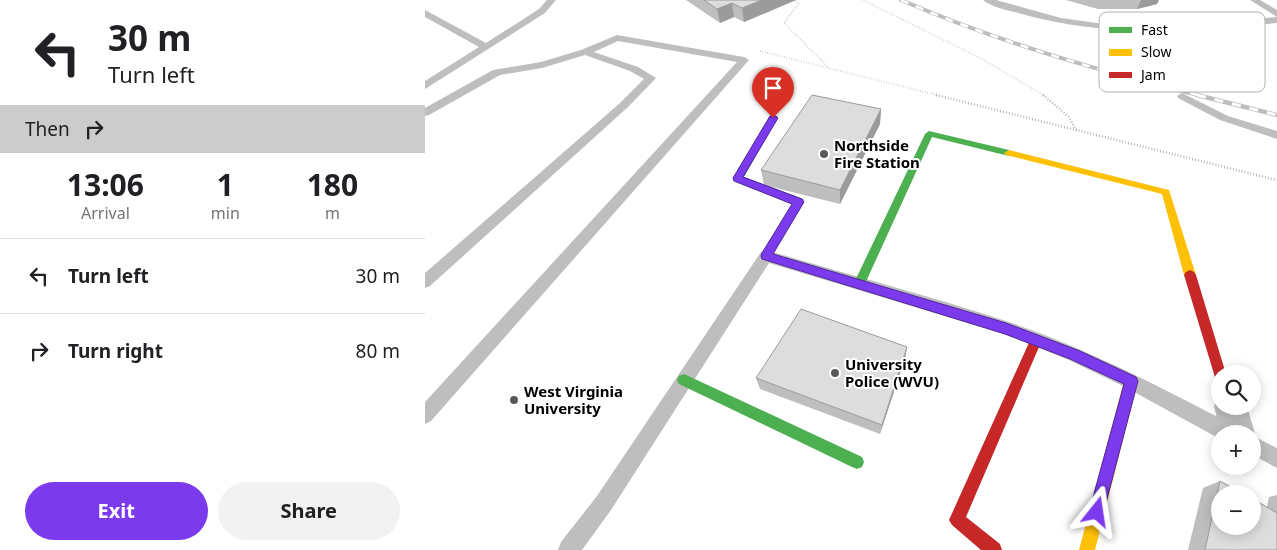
<!DOCTYPE html>
<html lang="en">
<head>
<meta charset="utf-8">
<style>
	body { margin:0; font-family:"Noto Sans",sans-serif; background:#f2f2f2; color:#202124; height:100vh; display:flex; flex-direction:column; font-size:19px; white-space:nowrap }
	* { box-sizing:border-box; margin:0 }
	p { font-size:16px; color:#757577 }
	.icon { flex:none; width:28px; height:28px; fill:none; stroke:currentColor; stroke-width:2; stroke-linecap:round; stroke-linejoin:round }
	.map { position:relative; flex:1; overflow:hidden }
	.sheet { display:flex; flex-direction:column; background:#fff; width:425px }
	.sheet>* { flex:none }
	.top-card { background:#fff; color:#202124; overflow:hidden }
	.tools { position:absolute; left:786px; top:365px; display:grid; gap:10px }
	.tools a { display:grid; place-items:center; width:50px; height:50px; border-radius:50%; background:#fff; box-shadow:0 2px 12px #0003; font-size:25px }
	.pin { position:absolute; display:grid; place-items:center; width:42px; height:42px; color:#fff; margin:-51px -21px; border-radius:50% 50% 50% 0; rotate:-45deg; box-shadow:0 0 5px #0007 }
	.pin .icon { rotate:45deg }
	.me { position:absolute; width:55px; margin:-28px; rotate:15deg; stroke-linejoin:round; filter:drop-shadow(0 0 4px #0008) }
	.turn { display:flex; align-items:center; gap:18px; height:105px; padding:0 25px; font-size:22px }
	.turn .icon { width:65px; height:65px; stroke-width:2.5 }
	.turn b { display:block; font-size:35px; line-height:42px }
	.then { display:flex; align-items:center; height:48px; padding:0 25px; background:#0003; gap:10px; font-size:19px }
	.eta { display:flex; justify-content:space-evenly; align-items:center; height:85px; text-align:center }
	.eta b { font-size:30px; font-weight:700; line-height:35px }
	.cta { display:flex; gap:10px; margin-top:auto; padding:10px 25px }
	.cta a { flex:1; height:58px; border-radius:30px; background:#7c3aed; color:#fff; font-size:20px; font-weight:700; line-height:58px; text-align:center }
	.cta a+a { background:#f2f2f2; color:#202124 }
	ul { padding:0; list-style:none }
	li { display:flex; align-items:center; gap:15px; height:75px; padding:0 25px; border-top:1px solid #e0e0e0 }
	li div { flex:1 }
	li b { display:block; font-size:19px }
	li em { font-style:normal }
	main { display:flex; flex:1; min-height:0 }
	.map>svg:first-child { display:block }
	.lines { fill:none; stroke-linecap:round; stroke-linejoin:round }
	.path-far1 { stroke:#b8b8b8; stroke-width:2; stroke-dasharray:0.5 2; stroke-linecap:butt }
	.path { stroke:#b8b8b8; stroke-width:2.5; stroke-dasharray:1 2; stroke-linecap:butt }
	.lane { fill:#bebebe; fill-rule:evenodd }
	.street { fill:#bebebe; fill-rule:evenodd }
	.fast { fill:#4caf50; fill-rule:evenodd }
	.slow { fill:#ffc107; fill-rule:evenodd }
	.jam { fill:#c62828; fill-rule:evenodd }
	.rail-far1-casing { stroke:#bdbdbd; stroke-width:4 }
	.rail-casing { stroke:#bdbdbd; stroke-width:4.5 }
	.rail-far1 { stroke:#fff; stroke-width:2.5; stroke-dasharray:8; stroke-linecap:butt }
	.rail { stroke:#fff; stroke-width:3; stroke-dasharray:9; stroke-linecap:butt }
	.wall { fill:#bebebe }
	.shaded-wall { fill:#9b9b9b }
	.building { fill:#ddd; stroke:#9b9b9b }
	.route { fill:#7c3aed; stroke:#51269a }
	.poi-dot { fill:#595959; stroke:#fff; stroke-width:2 }
	.labels { text-anchor:middle; dominant-baseline:central; stroke-width:4; stroke-linejoin:round; paint-order:stroke }
	.poi-label { font-size:15px; font-weight:bold; fill:#000; stroke:#fff; text-anchor:start }
	.key { fill:#fff; stroke:#b2b2b2; stroke-width:1 }
	.key-label { font-size:14px; fill:#000 }
</style>
</head>
<body>
<main>
<section class="sheet">
<div class="top-card">
<div class="turn"><svg class="icon" aria-label="left" viewBox="0 0 24 24"><path d="M17 20v-9H6M10 6l-5 5 5 5"/></svg><div><b>30 m</b>Turn left</div></div>
<div class="then">Then<svg class="icon" aria-label="right" viewBox="0 0 24 24"><path d="M7 20v-9h11M14 6l5 5-5 5"/></svg></div>
</div>
<div class="eta">
<div><b>13:06</b><p>Arrival</p></div>
<div><b>1</b><p>min</p></div>
<div><b>180</b><p>m</p></div>
</div>
<ul>
<li><svg class="icon" aria-label="left" viewBox="0 0 24 24"><path d="M17 20v-9H6M10 6l-5 5 5 5"/></svg><div><b>Turn left</b></div><em>30 m</em></li>
<li><svg class="icon" aria-label="right" viewBox="0 0 24 24"><path d="M7 20v-9h11M14 6l5 5-5 5"/></svg><div><b>Turn right</b></div><em>80 m</em></li>
</ul>
<div class="cta"><a>Exit</a><a>Share</a></div>
</section>
<div class="map">
<svg width="852" height="550" viewBox="0 0 852 550">
	<rect width="100%" height="100%" fill="#fff"/>
	<g class="lines">
		<path class="path-far1" d="M438,0l119,59 63,37
			M370,1l4,2 -15,20 44,44
			M335,51l181,45"/>
		<path class="path" d="M511,95l341,85
			M618,95l25,21 9,15"/>
		<path class="lane" d="M122,0h9l-11,13 -120,76v-8l54,-34 -54,-30v-7l61,33 53,-34z
			M558,0h13l65,18 50,7 71,1 95,-9v6c-87,9 -173,15 -259,-10 -11,-3 -27,-6 -35,-13z
			M825,0h10l17,10v7z
			M192,35l127,22 5,3 -318,361 -6,3v-22l312,-340 -119,-21 -24,11 44,15 18,11 -28,29 -198,179 -5,2v-15l195,-170 24,-24 -14,-8 -45,-16 -43,13 -42,7 -71,40 -4,1v-8l68,-38 48,-8 40,-12z
			M757,93l46,23 49,15v8l-57,-19 -42,-22 -1,-2z
			M341,250c80,24 161,45 240,71 81,27 156,67 231,106l2,7h-19v5l-95,-52 -56,-27 -65,-26 -235,-71 -158,247 -29,40h-24l3,-8 36,-46 164,-244z
			M828,436l24,12v20l-24,-13z"/>
		<path class="street" d="M795,394v12h27l8,28 -2,6v-6h-32l-7,-28z"/>
		<path class="fast" d="M348,115l4,3 -33,59 59,22 1,3 -34,57 -4,1 -5,-4 32,-52 -58,-23 -2,-2 36,-61z
			M504,131l80,19 5,3 -5,3 -77,-19 -68,149h-8l-2,-3 71,-149z
			M259,374l178,83 2,5 -2,5 -5,2 -5,-2 -173,-83 -2,-4 2,-4z"/>
		<path class="slow" d="M584,150l160,40 27,85 -2,3h-8l-2,-3 -22,-81 -156,-39 -2,-2z
			M706,375l5,2 2,4 -43,169h-16l45,-169 2,-4z"/>
		<path class="jam" d="M765,270l4,2 2,3 30,99h-6v6l-5,-2 -1,-4 -30,-99 2,-3z
			M611,335l4,1 2,4 -76,177 34,27 2,6h-21l-29,-25 -3,-5 83,-184z"/>
		<g class="rail-far1-casing">
			<path id="rail-far1" d="M476,0c97,42 198,71 301,96"/>
		</g>
		<g class="rail-casing">
			<path id="rail" d="M772,95l80,20"/>
		</g>
		<use href="#rail-far1" class="rail-far1"/>
		<use href="#rail" class="rail"/>
	</g>
	<path class="wall" d="M261,0h110l-52,22 -10,-5 -14,6z
		M641,0h93l-2,4 -20,5h-39z
		M456,109l-1,15 -40,80 -76,-19 -3,-15z
		M482,347l-2,11 -25,76 -120,-45 -4,-11z
		M795,481l47,26 2,-10 8,-2v55h-89l15,-62z"/>
	<path class="shaded-wall" d="M337,0h34l-52,22 -2,-14z
		M716,0h18l-2,4 -20,5z
		M307,3l2,14 -14,6 -3,-14z
		M456,109l-1,15 -40,80v-14z
		M482,347l-2,11 -25,76 2,-9z"/>
	<path class="building" d="M279,0h58l-20,8 -10,-5 -15,6z
		M387,95l69,14 -41,81 -79,-20z
		M376,309l106,38 -25,78 -126,-47z
		M795,481l23,13h-23v32h33v-27l24,14v37h-72z"/>
	<path class="route" d="M345,116h6l2,2 -35,59 59,22 2,3 -31,52 233,69 74,28 56,26 2,4 -36,137 -5,2 -6,-2 -2,-6 35,-128 -54,-25 -65,-25 -243,-75 -1,-3 1,-3 30,-49 -58,-23 -1,-3z"/>
	<g class="poi-dot">
		<circle cx="399" cy="154" r="5"/>
		<circle cx="410" cy="373" r="5"/>
		<circle cx="89" cy="400" r="5"/>
	</g>
	<g class="labels">
		<g class="poi-label">
			<text x="409" y="145">Northside<tspan x="409" dy="17">Fire Station</tspan></text>
			<text x="420" y="364">University<tspan x="420" dy="17">Police (WVU)</tspan></text>
			<text x="99" y="391">West Virginia<tspan x="99" dy="17">University</tspan></text>
		</g>
	</g>
	<rect x="674" y="12" width="166" height="80" rx="8" class="key"/>
	<rect x="684" y="27" width="23" height="6" fill="#4caf50"/>
	<rect x="684" y="49" width="23" height="7" fill="#ffc107"/>
	<rect x="684" y="72" width="23" height="6" fill="#c62828"/>
	<g class="key-label">
		<text x="716" y="35">Fast</text>
		<text x="716" y="57">Slow</text>
		<text x="716" y="80">Jam</text>
	</g>
</svg>
<div class="tools">
<a><svg class="icon" aria-label="search" viewBox="0 0 24 24"><circle cx="10" cy="10" r="6"/><path d="M15 15l6 6"/></svg></a>
<a>+</a>
<a>−</a>
</div>
<div class="pin" style="left:348px;top:118px;background:#d93025"><svg class="icon" aria-label="arrive" viewBox="0 0 24 24"><path d="M6 21V4h12l-3 4 3 4H6"/></svg></div>
<svg class="me" style="left:672px;top:512px" viewBox="-20 -20 40 40"><path d="M0-17L14 15 0 8-14 15z" fill="#7c3aed" stroke="#fff" stroke-width="4"/></svg>
</div>
</main>
</body>
</html>
